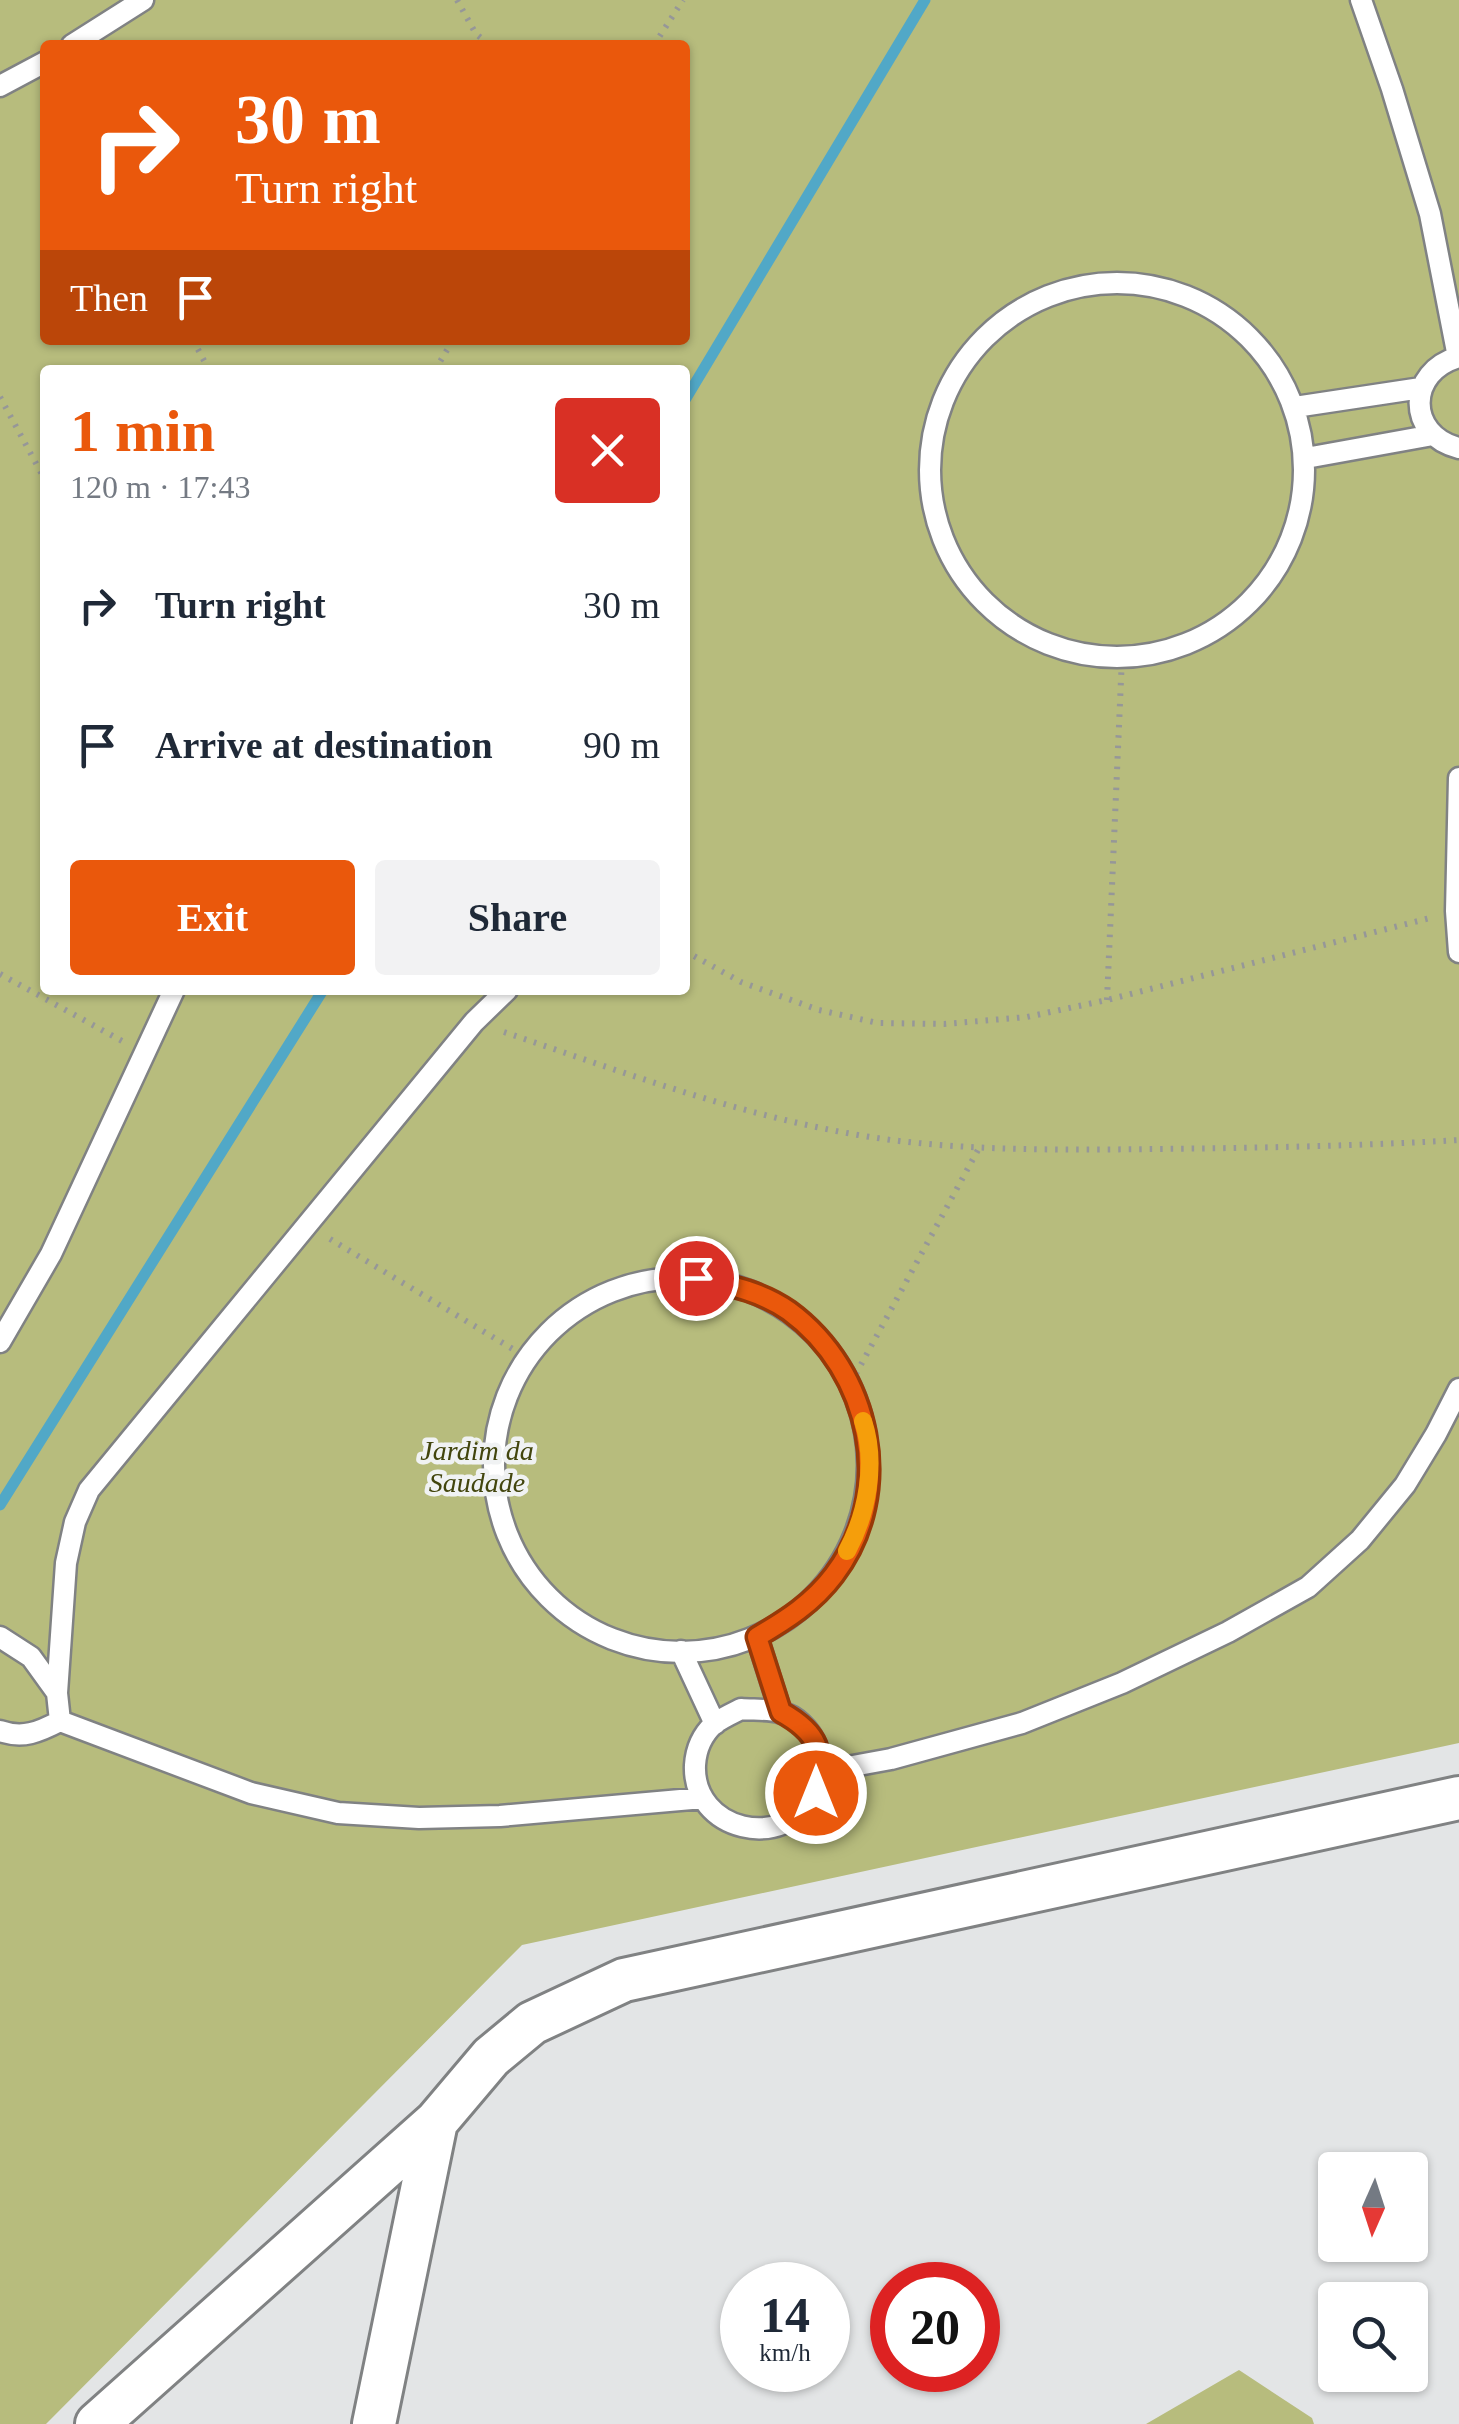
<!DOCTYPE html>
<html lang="en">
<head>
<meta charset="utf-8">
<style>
	body { margin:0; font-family:"Times New Roman",serif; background:#f2f2f3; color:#1f2937; height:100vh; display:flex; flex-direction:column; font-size:38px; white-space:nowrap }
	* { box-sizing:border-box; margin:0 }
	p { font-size:32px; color:#747a83 }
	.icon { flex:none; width:55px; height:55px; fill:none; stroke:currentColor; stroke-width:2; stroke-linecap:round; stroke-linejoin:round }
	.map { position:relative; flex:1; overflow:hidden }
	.details { position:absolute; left:40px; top:365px; width:650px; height:630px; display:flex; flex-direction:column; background:#fff; border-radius:10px; box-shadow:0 2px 8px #0004 }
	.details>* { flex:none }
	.banner { position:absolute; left:40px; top:40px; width:650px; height:305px; border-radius:10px; box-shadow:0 2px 8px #0004; background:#ea580c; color:#fff; overflow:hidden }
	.needle { width:65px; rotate:183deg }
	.fabs { position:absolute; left:1318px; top:2152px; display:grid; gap:20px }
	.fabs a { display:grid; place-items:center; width:110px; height:110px; border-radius:10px; background:#fff; box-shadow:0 2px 8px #0004; font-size:50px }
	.speed { position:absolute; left:720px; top:2262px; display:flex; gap:20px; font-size:50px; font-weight:700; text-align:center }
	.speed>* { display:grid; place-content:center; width:130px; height:130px; border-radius:50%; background:#fff; box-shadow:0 2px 8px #0004; line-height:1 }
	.speed small { font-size:25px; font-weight:400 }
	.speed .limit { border:15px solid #d22; background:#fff; color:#111 }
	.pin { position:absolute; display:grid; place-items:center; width:85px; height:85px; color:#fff; margin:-42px; border:5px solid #fff; border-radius:50%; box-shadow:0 2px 10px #0007 }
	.me { position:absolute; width:110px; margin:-55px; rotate:0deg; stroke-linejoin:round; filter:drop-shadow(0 0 8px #0008) }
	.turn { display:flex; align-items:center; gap:35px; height:210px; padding:0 30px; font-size:45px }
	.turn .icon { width:130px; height:130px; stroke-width:2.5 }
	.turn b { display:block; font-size:70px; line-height:85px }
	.then { display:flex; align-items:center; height:95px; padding:0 30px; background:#0003; gap:20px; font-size:38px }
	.round { display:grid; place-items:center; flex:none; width:105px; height:105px; border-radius:10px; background:#f2f2f3 }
	.head { display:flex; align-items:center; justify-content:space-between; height:170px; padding:0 30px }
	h1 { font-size:60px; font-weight:700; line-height:75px; color:#ea580c }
	.cta { display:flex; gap:20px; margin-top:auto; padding:20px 30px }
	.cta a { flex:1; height:115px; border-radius:10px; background:#ea580c; color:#fff; font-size:40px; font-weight:700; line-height:115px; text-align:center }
	.cta a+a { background:#f2f2f3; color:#1f2937 }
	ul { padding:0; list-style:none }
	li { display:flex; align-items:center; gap:30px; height:140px; padding:0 30px }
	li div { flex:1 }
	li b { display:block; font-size:38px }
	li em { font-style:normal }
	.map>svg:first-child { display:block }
	.green { fill:#b7bc7d; fill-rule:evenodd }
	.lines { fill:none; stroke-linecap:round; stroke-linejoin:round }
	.stream { stroke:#51a8c7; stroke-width:11 }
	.lane-casing { stroke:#808283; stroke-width:25 }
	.street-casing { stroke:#808283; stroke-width:48 }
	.path { stroke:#969798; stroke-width:6; stroke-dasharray:2.5 8; stroke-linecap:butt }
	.lane { stroke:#fff; stroke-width:20 }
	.street { stroke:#fff; stroke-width:42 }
	.route-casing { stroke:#983908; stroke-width:25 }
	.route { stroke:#ea580c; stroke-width:18 }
	.slow { stroke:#f59e0b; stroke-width:18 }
	.labels { text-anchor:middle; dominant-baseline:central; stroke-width:9; stroke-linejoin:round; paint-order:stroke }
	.park-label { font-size:28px; font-style:italic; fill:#42450d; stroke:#f0f2f3 }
</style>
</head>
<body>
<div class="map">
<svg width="1459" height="2424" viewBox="0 0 1459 2424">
	<rect width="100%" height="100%" fill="#e3e5e6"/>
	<path class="green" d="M0,0h1459v1743l-937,202 -476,479h-46zM45,45h640v295h-640zM45,370h640v620h-640z
		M1239,2370l73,48 2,6h-168z"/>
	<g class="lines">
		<path class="stream" d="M685,400l240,-400
			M0,1505l323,-515"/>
		<g class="lane-casing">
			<path id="lane" d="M1361,0l31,89 38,125 28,143
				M72,45l71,-45
				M0,86l45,-24
				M930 470a187 187 0 1 1 374 0a187 187 0 1 1-374 0Z
				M1459,357c-52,14 -53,78 0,91
				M1295,407l126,-19
				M1306,458l127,-23
				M1459,778l-3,133 3,41
				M494 1465a187 187 0 1 1 374 0a187 187 0 1 1-374 0Z
				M0,1342l51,-88 123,-264
				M0,1637l31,20 26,36 3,28 191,72 87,20 81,5 81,-2 203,-18
				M757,1637l24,76
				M681,1651l34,73
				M57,1693l9,-130 9,-41 14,-32 385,-468 33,-32
				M741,1709c12,1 27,0 39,3 34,9 50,51 35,82 -30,59 -123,37 -120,-29 1,-16 7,-30 19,-41 8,-6 19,-11 27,-15z
				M0,1731c23,8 39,1 60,-10
				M820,1772l71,-13 131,-36 100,-40 106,-51 80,-45 52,-47 45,-55 31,-51 23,-45"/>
		</g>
		<g class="street-casing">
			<path id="street" d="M97,2424l339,-302 55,-65 41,-34 92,-43 835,-182
				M374,2424l62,-302"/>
		</g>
		<path class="path" d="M457,0l19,34 14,11
			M654,45l29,-45
			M193,340l16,30
			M435,370l18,-30
			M0,397l45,83
			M685,951l56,31 78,28 59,13 66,1 83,-7 80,-17 323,-82
			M0,974l122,67
			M1107,1000l15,-343
			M504,1032c127,43 253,90 387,108 87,11 177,10 265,9 101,-1 202,-3 303,-9
			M330,1239l196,118
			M851,1383l128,-235"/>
		<use href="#lane" class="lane"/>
		<use href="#street" class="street"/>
	</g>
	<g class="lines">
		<g class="route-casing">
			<path id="route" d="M696,1278c32,7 65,13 93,33 82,60 108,181 45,264 -21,28 -48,45 -77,62l24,75c38,21 44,40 35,81"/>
		</g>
		<use href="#route" class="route"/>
		<path class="slow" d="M847,1551c20,-37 30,-88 16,-130"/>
	</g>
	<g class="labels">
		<g class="park-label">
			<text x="477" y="1450">Jardim da<tspan x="477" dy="32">Saudade</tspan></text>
		</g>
	</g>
</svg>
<div class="fabs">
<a><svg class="needle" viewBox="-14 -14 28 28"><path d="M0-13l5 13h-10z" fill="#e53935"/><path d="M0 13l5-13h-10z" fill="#747a83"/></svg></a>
<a><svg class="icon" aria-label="search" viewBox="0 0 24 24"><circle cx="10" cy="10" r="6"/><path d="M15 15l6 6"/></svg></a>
</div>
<div class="speed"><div>14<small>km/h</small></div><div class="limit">20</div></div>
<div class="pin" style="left:696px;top:1278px;background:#d93025"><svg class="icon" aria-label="arrive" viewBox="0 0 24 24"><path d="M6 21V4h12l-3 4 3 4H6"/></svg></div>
<svg class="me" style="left:816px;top:1793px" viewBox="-20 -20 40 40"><circle r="17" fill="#ea580c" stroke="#fff" stroke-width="3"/><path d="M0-11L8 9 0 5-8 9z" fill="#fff"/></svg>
<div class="banner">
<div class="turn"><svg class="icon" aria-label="right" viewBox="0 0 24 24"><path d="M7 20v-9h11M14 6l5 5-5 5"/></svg><div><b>30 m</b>Turn right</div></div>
<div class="then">Then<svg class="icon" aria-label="arrive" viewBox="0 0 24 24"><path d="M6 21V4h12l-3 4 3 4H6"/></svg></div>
</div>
<section class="details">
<div class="head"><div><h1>1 min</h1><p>120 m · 17:43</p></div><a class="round" style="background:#d93025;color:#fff"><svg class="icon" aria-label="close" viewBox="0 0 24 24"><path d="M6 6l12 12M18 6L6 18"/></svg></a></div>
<ul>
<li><svg class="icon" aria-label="right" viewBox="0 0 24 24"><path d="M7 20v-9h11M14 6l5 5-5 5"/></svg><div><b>Turn right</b></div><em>30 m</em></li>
<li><svg class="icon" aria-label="arrive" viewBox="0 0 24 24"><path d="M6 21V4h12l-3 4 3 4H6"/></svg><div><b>Arrive at destination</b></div><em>90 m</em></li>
</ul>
<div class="cta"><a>Exit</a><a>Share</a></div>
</section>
</div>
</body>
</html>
